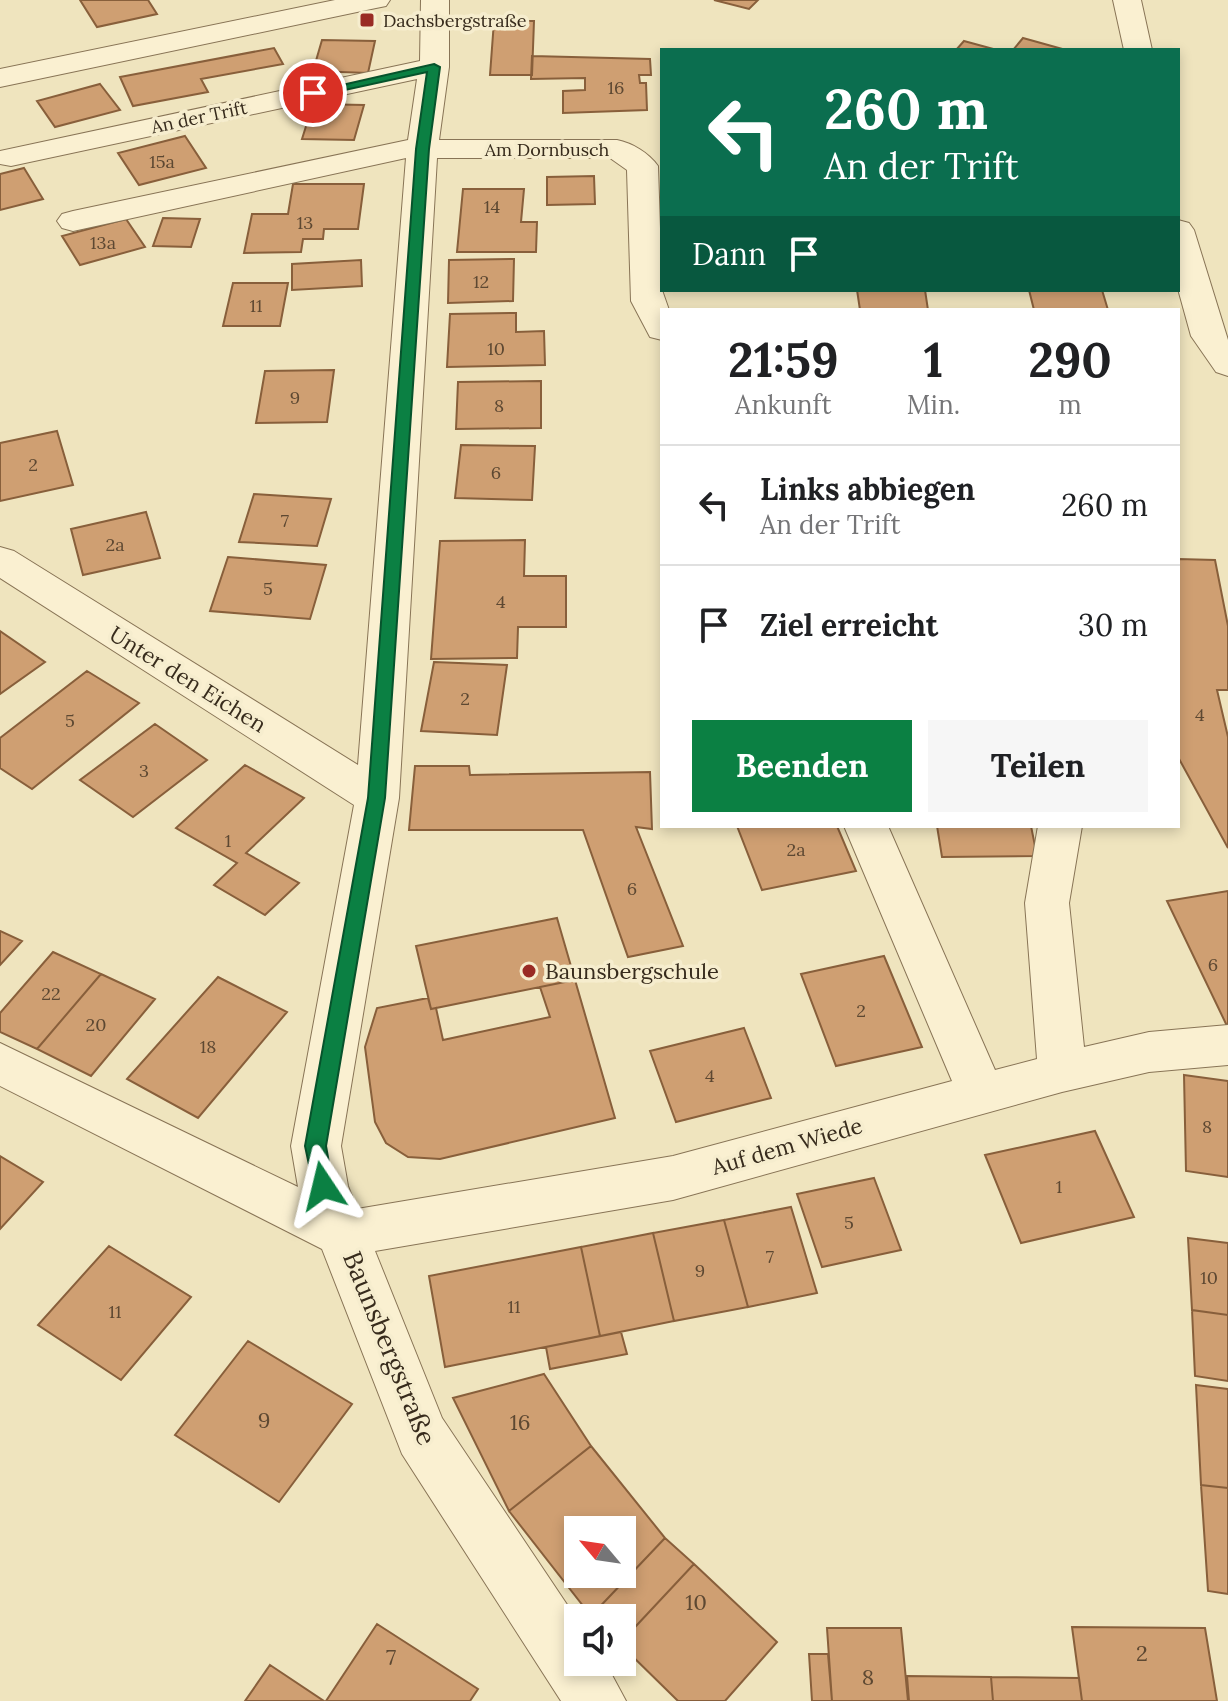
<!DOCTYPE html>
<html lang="de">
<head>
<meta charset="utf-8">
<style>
	body { margin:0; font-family:Lora,serif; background:#f6f6f6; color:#202124; height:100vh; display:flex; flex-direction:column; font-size:30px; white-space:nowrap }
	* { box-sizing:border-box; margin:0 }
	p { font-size:26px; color:#757577 }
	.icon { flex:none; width:44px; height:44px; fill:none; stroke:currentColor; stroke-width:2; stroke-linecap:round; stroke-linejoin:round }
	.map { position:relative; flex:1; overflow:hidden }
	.sheet { position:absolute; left:660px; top:308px; width:520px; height:520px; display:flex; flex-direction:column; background:#fff; border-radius:0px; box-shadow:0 4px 12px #0003 }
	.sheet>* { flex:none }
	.guide { position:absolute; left:660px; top:48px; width:520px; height:244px; border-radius:0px; box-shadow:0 4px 12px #0003; background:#0b6e4f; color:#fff; overflow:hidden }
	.needle { width:52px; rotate:299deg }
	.buttons { position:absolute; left:564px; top:1516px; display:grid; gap:16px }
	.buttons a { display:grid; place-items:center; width:72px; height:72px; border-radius:0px; background:#fff; box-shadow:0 4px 12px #0003; font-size:40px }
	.pin { position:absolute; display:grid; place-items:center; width:68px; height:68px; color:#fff; margin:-34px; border:4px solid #fff; border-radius:50%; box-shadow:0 2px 8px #0007 }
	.me { position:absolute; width:88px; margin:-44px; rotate:350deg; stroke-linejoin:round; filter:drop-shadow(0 0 6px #0008) }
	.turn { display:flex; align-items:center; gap:28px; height:168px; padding:0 32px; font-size:36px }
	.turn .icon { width:104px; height:104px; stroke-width:2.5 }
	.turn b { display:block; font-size:56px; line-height:68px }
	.then { display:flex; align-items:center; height:76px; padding:0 32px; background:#0003; gap:16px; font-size:30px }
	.eta { display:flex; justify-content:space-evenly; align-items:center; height:136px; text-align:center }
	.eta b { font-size:48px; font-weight:700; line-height:56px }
	.primary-button { display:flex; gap:16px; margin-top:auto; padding:16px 32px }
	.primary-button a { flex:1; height:92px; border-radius:0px; background:#0b8043; color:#fff; font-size:32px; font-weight:700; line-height:92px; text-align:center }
	.primary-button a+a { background:#f6f6f6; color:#202124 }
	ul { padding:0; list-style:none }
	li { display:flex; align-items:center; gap:24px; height:120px; padding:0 32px; border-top:2px solid #e0e0e0 }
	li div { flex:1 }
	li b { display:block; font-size:30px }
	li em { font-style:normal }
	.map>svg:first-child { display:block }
	.building { fill:#cf9f72; stroke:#885f3b; stroke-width:2; fill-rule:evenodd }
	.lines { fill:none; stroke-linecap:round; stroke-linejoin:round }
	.minor-casing { stroke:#887456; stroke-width:2 }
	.minor { fill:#faf0d1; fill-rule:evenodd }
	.route { fill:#0b8043; stroke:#07532c; stroke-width:2 }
	.poi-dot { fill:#992b24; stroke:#f6edce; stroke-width:3 }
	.labels { text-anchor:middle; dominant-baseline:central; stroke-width:7; stroke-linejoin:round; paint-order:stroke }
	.far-poi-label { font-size:18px; fill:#372b1c; stroke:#f6edce; text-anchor:start }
	.number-label { font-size:18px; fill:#5d4832 }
	.far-street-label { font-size:18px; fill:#372b1c; stroke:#f6edce }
	.street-label { font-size:22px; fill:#372b1c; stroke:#f6edce }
	.poi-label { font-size:22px; fill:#372b1c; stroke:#f6edce; text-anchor:start }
	.near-number-label { font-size:22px; fill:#5d4832 }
	.near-street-label { font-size:26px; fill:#372b1c; stroke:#f6edce }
</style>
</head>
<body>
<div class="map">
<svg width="1228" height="1701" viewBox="0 0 1228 1701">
	<rect width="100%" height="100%" fill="#efe4be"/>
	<path class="building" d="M80,0h68l9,14 -60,13z
		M714,0h44l-9,9z
		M494,21h40l-2,54h-42z
		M1023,38l43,12h-53z
		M322,40l53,1 -7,32 -55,-2z
		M964,41l33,9h-41z
		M274,48l9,16 -82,15 7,13 -75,14 -13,-29z
		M532,56l118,3 1,16h-12l1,8h6l1,27 -84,3v-22l22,-1v-12l-54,1z
		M100,84l20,26 -65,17 -18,-26z
		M313,104l51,1 -10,35 -52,-1z
		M185,136l21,32 -67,17 -21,-32z
		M24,168l19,31 -43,11v-36z
		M594,176l1,28 -48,1v-28z
		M293,184h71l-6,45h-34l-1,10h-20l-2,13 -57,1 8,-39h36z
		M463,189h61l-3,33h16l-1,30h-79z
		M163,218l37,1 -9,28 -38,-1z
		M126,219l19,28 -65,18 -18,-29z
		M514,259l-1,42 -65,2 1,-43z
		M361,260l1,26 -70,4v-26z
		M233,283h55l-8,43h-57z
		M857,290h68l3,20h-68z
		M1029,290h73l6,20h-74z
		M516,313v19l28,-1 1,34 -98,2 3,-53z
		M334,370l-7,52 -71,1 9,-52z
		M541,381v47l-85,1 2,-47z
		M57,431l16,54 -73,16v-58z
		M461,445l74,1 -3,54 -77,-2z
		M254,494l77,5 -14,47 -78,-4z
		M146,512l14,46 -77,17 -12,-46z
		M525,540l-1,36h42v51h-48l-1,31 -86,1 9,-118z
		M228,557l98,8 -16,54 -100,-8z
		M1178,559l37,1 13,66v64h-11l11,47v111l-50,-91z
		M0,631l45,31 -45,32z
		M434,662l73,3 -10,70 -76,-4z
		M87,671l52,32 -107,86 -32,-21v-30z
		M155,724l52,36 -74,57 -53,-37z
		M245,765l59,33 -58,55 53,30 -34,32 -51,-30 23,-22 -61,-35z
		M415,766h54l1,9 180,-3 2,57 -16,-2 47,119 -55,11 -45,-127h-174z
		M737,826h100l19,45 -94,19z
		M937,826h94l6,30 -95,1z
		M1228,891v137l-61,-127z
		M557,918l18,62 -144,29 -15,-63z
		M0,931l22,10 -22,24z
		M53,952l48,22 -64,75 -37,-17v-19z
		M884,956l38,91 -86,19 -35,-92z
		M101,974l54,25 -64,77 -54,-27z
		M218,977l69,35 -89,106 -71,-39z
		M575,980l40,138 -175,41 -32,-2 -22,-14 -11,-21 -10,-75 12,-39 51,-10 3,11 5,-1 7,32 107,-23 -10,-30z
		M744,1028l27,70 -95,24 -26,-71z
		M1184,1075l44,6v96l-42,-6z
		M1095,1131l39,86 -113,26 -36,-88z
		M0,1156l43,26 -43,47z
		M874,1178l27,72 -79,17 -25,-73z
		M791,1207l26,86 -69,14 -24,-87z
		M724,1220l24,87 -74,14 -21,-88z
		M653,1233l21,88 -74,15 -19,-89z
		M1188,1238l40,5v72l-36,-5z
		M109,1246l82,51 -70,83 -83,-55z
		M581,1247l19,89 -155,31 -16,-91z
		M1192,1310l36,5v66l-33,-5z
		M621,1332l6,22 -77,15 -4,-22z
		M248,1341l104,63 -73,98 -104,-67z
		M544,1374l47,72 -82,65 -56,-113z
		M1196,1385l32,4v99l-27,-3z
		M591,1446l74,92 -74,78 -82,-105zM578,1530h44v44h-44z
		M1201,1485l27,3v106l-20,-3z
		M665,1538l29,26 -72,77v-23l-31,-2z
		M694,1564l83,78 -52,59h-47l-56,-55v-5z
		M377,1624l101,65 -8,12h-144z
		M1072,1627l133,1 12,73h-135z
		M827,1628h74l7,73h-76z
		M809,1654h19l4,47h-20z
		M270,1665l54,36h-79z
		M907,1676l84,1 2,24h-84z
		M991,1677l88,1 3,23h-89z"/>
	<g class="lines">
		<g class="minor-casing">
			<path id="minor" d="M335,0h55l-4,6 -10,2 -376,79v-18z
				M421,0h28v67l-10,73h178c15,3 32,13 41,26l4,124 7,20h-7v30l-12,-3 -19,-36 -4,-131 -17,-12h-173l-38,640 -58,348 7,40 9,23 316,-53 279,-75 -108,-255h44l107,244 42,-11 -12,-156 13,-77h44l-13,77 15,144 65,-15 79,-7v40l-79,7 -87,20 -389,108 -298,51 67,167 136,203v41h27l21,39h-65l-159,-247 -80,-205 -322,-163v-43l298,144 -7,-41 63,-341 -354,-227v-31l14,4 344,214 48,-607 -333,73 -11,-3 -5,-7 5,-7 11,-3 335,-71 9,-61 -406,87 -11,-2v-13l420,-90z
				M1113,0h28l11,50h-28z
				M1178,220l11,3 5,7 34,110v36l-12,-4 -25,-36 -13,-47z"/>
		</g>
		<use href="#minor" class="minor"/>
	</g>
	<path class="route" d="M434,64l6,3 -11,82 -44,649 -59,348 7,40 -3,7 -7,3 -8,-3 -10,-47 63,-348 48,-649 11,-77 -114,25 -6,-4z"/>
	<g class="poi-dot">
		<rect x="359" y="12" width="16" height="16" rx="4"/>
		<circle cx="529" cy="971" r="8"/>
	</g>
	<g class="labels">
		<g class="far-poi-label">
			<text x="383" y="20">Dachsbergstraße</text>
		</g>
		<g class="number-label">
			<text x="616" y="87">16</text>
			<text x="162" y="161">15a</text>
			<text x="492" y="206">14</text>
			<text x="305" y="222">13</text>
			<text x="103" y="242">13a</text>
			<text x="481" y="281">12</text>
			<text x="256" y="305">11</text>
			<text x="496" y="348">10</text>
			<text x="295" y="397">9</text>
			<text x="499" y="405">8</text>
			<text x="33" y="464">2</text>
			<text x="496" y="472">6</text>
			<text x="285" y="520">7</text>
			<text x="115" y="544">2a</text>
			<text x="268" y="588">5</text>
			<text x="501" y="601">4</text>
			<text x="465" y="698">2</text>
			<text x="1200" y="714">4</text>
			<text x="70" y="720">5</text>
			<text x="144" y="770">3</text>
			<text x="228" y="840">1</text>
			<text x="796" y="849">2a</text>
			<text x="632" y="888">6</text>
			<text x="1213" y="964">6</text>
			<text x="51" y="993">22</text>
			<text x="861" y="1010">2</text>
			<text x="96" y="1024">20</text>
			<text x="208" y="1046">18</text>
			<text x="710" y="1075">4</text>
			<text x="1207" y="1126">8</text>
			<text x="1059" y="1186">1</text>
			<text x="849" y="1222">5</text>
			<text x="770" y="1256">7</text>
			<text x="700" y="1270">9</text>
			<text x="1209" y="1277">10</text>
			<text x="514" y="1306">11</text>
			<text x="115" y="1311">11</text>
		</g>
		<g class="far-street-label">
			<text transform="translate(199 117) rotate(-12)">An der Trift</text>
			<text x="547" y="149">Am Dornbusch</text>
		</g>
		<g class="street-label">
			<text transform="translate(188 679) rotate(32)">Unter den Eichen</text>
			<text transform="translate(787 1146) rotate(-16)">Auf dem Wiede</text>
		</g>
		<g class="poi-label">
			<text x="545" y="971">Baunsbergschule</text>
		</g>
		<g class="near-number-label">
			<text x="264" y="1420">9</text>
			<text x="520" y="1422">16</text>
			<text x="696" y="1602">10</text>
			<text x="1142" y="1653">2</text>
			<text x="391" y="1657">7</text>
			<text x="868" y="1677">8</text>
		</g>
		<g class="near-street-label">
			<text transform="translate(390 1348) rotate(68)">Baunsbergstraße</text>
		</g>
	</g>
</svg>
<div class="buttons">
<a><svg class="needle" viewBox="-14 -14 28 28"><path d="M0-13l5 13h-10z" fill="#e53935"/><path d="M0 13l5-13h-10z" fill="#757577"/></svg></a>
<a><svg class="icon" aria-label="sound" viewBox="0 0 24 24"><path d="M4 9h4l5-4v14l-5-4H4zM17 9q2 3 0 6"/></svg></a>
</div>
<div class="pin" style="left:313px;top:93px;background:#d93025"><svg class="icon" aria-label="arrive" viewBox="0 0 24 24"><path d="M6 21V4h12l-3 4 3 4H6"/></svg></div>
<svg class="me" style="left:323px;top:1186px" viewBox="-20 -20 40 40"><path d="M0-17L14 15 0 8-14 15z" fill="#0b8043" stroke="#fff" stroke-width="4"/></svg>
<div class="guide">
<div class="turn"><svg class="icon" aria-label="left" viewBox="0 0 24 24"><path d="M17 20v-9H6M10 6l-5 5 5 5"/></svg><div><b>260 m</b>An der Trift</div></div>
<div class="then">Dann<svg class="icon" aria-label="arrive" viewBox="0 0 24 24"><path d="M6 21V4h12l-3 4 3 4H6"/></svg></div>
</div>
<section class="sheet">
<div class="eta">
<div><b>21:59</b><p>Ankunft</p></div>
<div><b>1</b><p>Min.</p></div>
<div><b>290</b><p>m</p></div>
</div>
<ul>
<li><svg class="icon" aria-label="left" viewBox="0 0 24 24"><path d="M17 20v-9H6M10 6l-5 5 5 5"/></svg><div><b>Links abbiegen</b><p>An der Trift</p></div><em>260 m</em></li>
<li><svg class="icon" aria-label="arrive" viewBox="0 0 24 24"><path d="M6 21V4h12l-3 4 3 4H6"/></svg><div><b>Ziel erreicht</b></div><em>30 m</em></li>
</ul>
<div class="primary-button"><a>Beenden</a><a>Teilen</a></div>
</section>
</div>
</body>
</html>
